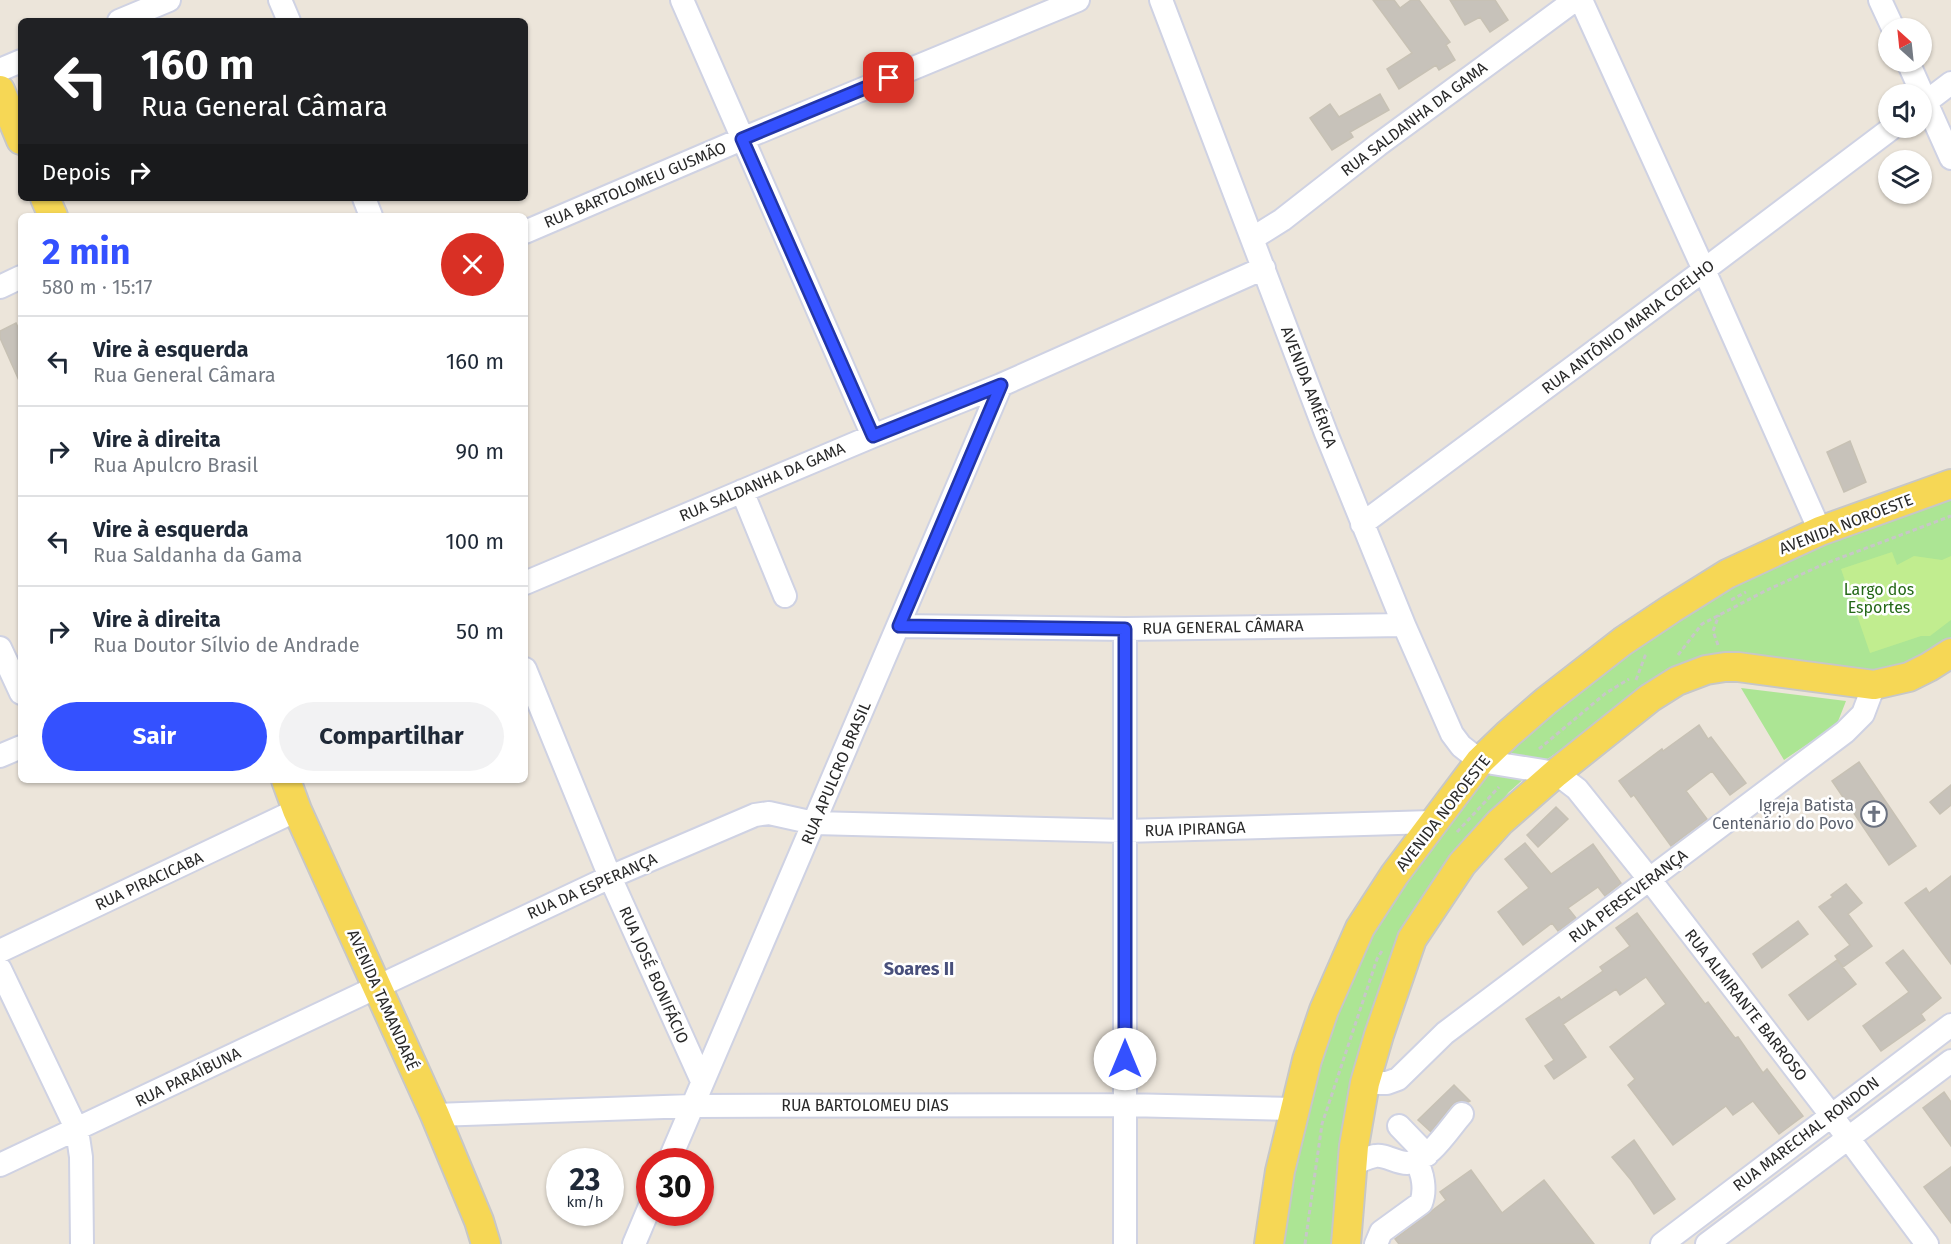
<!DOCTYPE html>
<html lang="pt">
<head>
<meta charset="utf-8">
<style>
	body { margin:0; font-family:"Fira Sans",sans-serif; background:#f2f2f3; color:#1f2937; height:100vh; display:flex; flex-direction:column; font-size:22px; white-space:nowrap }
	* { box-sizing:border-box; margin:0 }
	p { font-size:20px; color:#747a83 }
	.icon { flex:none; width:33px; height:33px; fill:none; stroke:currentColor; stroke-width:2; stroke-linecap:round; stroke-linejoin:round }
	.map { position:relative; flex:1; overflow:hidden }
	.panel { position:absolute; left:18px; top:213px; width:510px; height:570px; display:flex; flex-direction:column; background:#fff; border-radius:9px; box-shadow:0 2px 4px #0004 }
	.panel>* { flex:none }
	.guide { position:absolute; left:18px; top:18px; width:510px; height:183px; border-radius:9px; box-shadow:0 2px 4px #0004; background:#202124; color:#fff; overflow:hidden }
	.needle { width:39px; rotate:333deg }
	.controls { position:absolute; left:1878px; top:18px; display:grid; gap:12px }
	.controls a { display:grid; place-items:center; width:54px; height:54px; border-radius:50%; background:#fff; box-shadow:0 2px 4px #0004; font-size:30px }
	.speed { position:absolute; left:546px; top:1148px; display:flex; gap:12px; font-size:30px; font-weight:700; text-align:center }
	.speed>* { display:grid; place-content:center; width:78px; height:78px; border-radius:50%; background:#fff; box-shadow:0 2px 4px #0004; line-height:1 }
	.speed small { font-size:15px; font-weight:400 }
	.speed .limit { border:9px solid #d22; background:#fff; color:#111 }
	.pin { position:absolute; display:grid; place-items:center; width:51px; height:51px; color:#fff; margin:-26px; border-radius:12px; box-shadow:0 3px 9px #0006 }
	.me { position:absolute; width:66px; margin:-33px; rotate:0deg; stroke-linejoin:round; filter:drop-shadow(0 0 4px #0008) }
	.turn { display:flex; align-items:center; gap:21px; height:126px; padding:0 24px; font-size:27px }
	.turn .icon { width:78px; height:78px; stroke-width:2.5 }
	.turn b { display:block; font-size:42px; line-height:51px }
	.then { display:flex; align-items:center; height:57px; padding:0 24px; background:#0003; gap:12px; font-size:22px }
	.round { display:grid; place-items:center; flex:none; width:63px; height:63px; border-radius:32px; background:#f2f2f3 }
	.headline { display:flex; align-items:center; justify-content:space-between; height:102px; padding:0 24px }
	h1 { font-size:36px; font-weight:700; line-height:45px; color:#3451ff }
	.primary-button { display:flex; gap:12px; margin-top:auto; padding:12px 24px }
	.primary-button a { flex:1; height:69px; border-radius:36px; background:#3451ff; color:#fff; font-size:24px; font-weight:700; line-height:69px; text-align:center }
	.primary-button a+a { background:#f2f2f3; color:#1f2937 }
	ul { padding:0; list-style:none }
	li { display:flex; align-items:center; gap:18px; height:90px; padding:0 24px; border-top:2px solid #e0e1e3 }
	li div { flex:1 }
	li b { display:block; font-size:22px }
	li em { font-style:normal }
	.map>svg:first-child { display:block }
	.green { fill:#ace594 }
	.pitch { fill:#c1ed8f }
	.building { fill:#c7c2ba; stroke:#c7c1b4; stroke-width:1.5 }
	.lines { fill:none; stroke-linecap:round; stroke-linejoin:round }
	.minor-casing { stroke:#cfd2e3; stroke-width:26 }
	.major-casing { stroke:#c7c7c7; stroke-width:32 }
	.path { stroke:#c7c7c7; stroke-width:3; stroke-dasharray:4.5 3; stroke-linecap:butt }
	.minor { stroke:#fff; stroke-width:22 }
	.major { stroke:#f6d755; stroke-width:28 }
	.route-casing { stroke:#2235a6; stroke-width:15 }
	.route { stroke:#3451ff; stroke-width:10 }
	.labels { text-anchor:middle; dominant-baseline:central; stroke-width:5; stroke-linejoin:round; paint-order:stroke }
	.street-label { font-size:16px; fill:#292929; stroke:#fff }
	.park-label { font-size:16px; fill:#246817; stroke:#fff }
	.worship-label { font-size:16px; fill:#5b616d; stroke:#fff; text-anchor:end }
	.neighbourhood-label { font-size:18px; font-weight:bold; fill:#484f7b; stroke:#fff }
</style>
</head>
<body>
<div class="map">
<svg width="1951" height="1244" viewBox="0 0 1951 1244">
	<rect width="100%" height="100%" fill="#ece5da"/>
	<path class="green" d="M1951,496v142l-46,27 -37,8 -140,-16 -148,79 -38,27 -33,29 -22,26 -81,118 -71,308h-56l39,-182 51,-126 74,-111 50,-55 30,-32 108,-90 101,-62 99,-47z
		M1741,688l105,13 -9,23 -53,36z"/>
	<path class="pitch" d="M1892,552l5,13 17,-9 28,4 9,-4v64l-21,16h-9l-51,17 -29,-84z"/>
	<path class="building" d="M1373,0h21l6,8 11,-8h8l31,42 -4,3 9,15 -16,10 -3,-5 -37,24 -12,-20 25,-16z
		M1450,0h45l13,20 -18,12 -10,-15 -15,8z
		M1380,94l9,16 -39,22 3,5 -21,13 -22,-32 20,-14 9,13z
		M16,323l5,11v51l-21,-47v-7z
		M1850,441l16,41 -22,10 -17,-40z
		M1699,725l9,14 3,-2 35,46 -16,12 -18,-24 -26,20 21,28 -36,27 -37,-51 -3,2 -12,-16 43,-32 1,2z
		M1859,762l57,84 -27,19 -57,-84z
		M1951,785v20l-11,9 -10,-12z
		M1556,807l12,12 -30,28 -11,-12z
		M1525,843l26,31 42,-30 28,39 -16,13 -7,-9 -30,21 8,10 -18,13 -6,-8 -29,22 -25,-33 31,-24 -24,-29z
		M1951,876v88l-46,-61 21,-15 3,5z
		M1846,884l16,19 -14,11 24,32 -29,21 -8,-11 15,-11 -31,-38 14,-10 -2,-2z
		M1637,913l68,91 3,-2 27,36 3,-1 25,36 4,-4 36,47 -24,18 -26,-33 -20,14 -7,-9 -53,39 -45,-60 7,-6 -25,-32 56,-43 -20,-27 -26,18 -4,-6 -53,35 23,33 -32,22 -9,-13 9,-6 -28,-41 33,-22 2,3 42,-29 -3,-4 30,-21 -14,-18z
		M1798,921l10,13 -46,34 -9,-14z
		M1903,950l38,48 -20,16 4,6 -44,31 -18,-25 46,-34 -23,-29z
		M1837,960l19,24 -48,36 -19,-25z
		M1454,1085l16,16 -2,1 -10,-1 -6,4 -21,27 -13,-12z
		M1944,1092l7,10v44l-28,-38z
		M1634,1140l41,59 -21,15 -23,-34 -19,-23z
		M1951,1167v56l-27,-36z
		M1471,1170l31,43 42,-33 50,64h-195l-4,-5 51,-39 -6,-8z"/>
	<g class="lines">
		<g class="minor-casing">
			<path id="minor" d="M280,0l9,21
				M682,0l191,436
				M1161,0l165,433 78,192 48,109 9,12 19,15 76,12 21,16 73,91 181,235 96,129
				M1581,0l123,270 116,261
				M1880,0l13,28
				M119,21l50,-21
				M1908,62l43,96
				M0,70l21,-9
				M1922,105l29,-22
				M364,198l7,18
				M525,232l217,-93 336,-139
				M1253,238l29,-18 96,-75 197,-145
				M0,287l21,-10
				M742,491l43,105
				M1362,524l342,-254 188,-142
				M525,583l348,-147 128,-51 263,-117
				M899,626l226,3 279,-4
				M1125,629v615
				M0,648l21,45
				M525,669l85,208 92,204
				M0,756l21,-9
				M0,951l297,-141
				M0,969l77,161 4,27 1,87
				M1365,1083h22l11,-4 47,-46 400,-301 18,-18 11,-29
				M435,1115l257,-9 433,-1 171,4
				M1399,1126l28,29
				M669,1161l332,-776
				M1353,1164c6,-2 15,-7 22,-8 10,-2 21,7 32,7 22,-1 41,-33 55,-49
				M0,1165l610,-288 145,-62 14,-2 45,10 311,8 307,-9
				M634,1244l16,-38
				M1376,1244l5,-12 40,-29c5,-13 2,-30 -5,-42
				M1662,1244l289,-219
				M1707,1244l244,-183"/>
		</g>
		<g class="major-casing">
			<path id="major" d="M0,90l21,50
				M45,198l8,18
				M286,780l11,30 138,305 44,106 7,23
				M1269,1244l11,-73 27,-111 17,-50 36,-82 35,-54 85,-113 28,-27 38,-33 77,-60 48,-32 56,-35 93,-43 131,-47
				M1346,1244l8,-98 11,-63 14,-48 33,-96 50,-75 38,-42 56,-49 94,-75 27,-17 29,-11 19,-3h13l136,18 35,-8 20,-10 22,-14"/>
		</g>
		<path class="path" d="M1731,600l15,-8
			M1718,645l-5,-14 6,-16
			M1678,655l24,-31 63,-33 59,-27 127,-48
			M1636,680l9,-24 2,-2
			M1539,749l67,-56 23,-14
			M1457,832l42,-45
			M1305,1244l17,-120 55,-165 6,-10"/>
		<use href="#minor" class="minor"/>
		<use href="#major" class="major"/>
	</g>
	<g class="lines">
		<g class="route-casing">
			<path id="route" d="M889,78l-147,61 131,297 128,-51 -102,241 226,3v430"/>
		</g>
		<use href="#route" class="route"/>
	</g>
	<defs>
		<g id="church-ring" transform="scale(1.35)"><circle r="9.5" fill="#fff" stroke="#6b7280" stroke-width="1.5"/><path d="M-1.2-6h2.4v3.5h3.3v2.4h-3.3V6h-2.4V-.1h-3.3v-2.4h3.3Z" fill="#6b7280"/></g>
	</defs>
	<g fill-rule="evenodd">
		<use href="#church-ring" x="1874" y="814"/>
	</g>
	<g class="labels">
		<g class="street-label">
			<text transform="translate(1414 119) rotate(-37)">RUA SALDANHA DA GAMA</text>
			<text transform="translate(635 185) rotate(-23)">RUA BARTOLOMEU GUSMÃO</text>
			<text transform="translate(1628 327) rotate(-37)">RUA ANTÔNIO MARIA COELHO</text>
			<text transform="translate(1309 387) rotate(69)">AVENIDA AMÉRICA</text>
			<text transform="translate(762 482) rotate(-23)">RUA SALDANHA DA GAMA</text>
			<text transform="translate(1846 524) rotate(-21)">AVENIDA NOROESTE</text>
			<text transform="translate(1223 627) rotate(-1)">RUA GENERAL CÂMARA</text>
			<text transform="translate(836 773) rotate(-67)">RUA APULCRO BRASIL</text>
			<text transform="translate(1443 813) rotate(-52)">AVENIDA NOROESTE</text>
			<text transform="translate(1195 829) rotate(-2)">RUA IPIRANGA</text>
			<text transform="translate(149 881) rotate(-25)">RUA PIRACICABA</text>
			<text transform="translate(592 886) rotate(-24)">RUA DA ESPERANÇA</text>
			<text transform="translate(1628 896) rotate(-37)">RUA PERSEVERANÇA</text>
			<text transform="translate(654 975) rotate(66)">RUA JOSÉ BONIFÁCIO</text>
			<text transform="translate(383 1000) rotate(66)">AVENIDA TAMANDARÉ</text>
			<text transform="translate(1746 1005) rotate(52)">RUA ALMIRANTE BARROSO</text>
			<text transform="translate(188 1077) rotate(-26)">RUA PARAÍBUNA</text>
			<text x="865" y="1105">RUA BARTOLOMEU DIAS</text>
			<text transform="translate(1806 1134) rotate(-37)">RUA MARECHAL RONDON</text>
		</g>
		<g class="park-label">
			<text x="1879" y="589">Largo dos<tspan x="1879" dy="18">Esportes</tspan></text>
		</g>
		<g class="worship-label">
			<text x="1854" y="805">Igreja Batista<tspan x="1854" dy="18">Centenário do Povo</tspan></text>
		</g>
		<g class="neighbourhood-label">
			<text x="919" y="969">Soares II</text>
		</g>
	</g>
</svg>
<div class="controls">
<a><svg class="needle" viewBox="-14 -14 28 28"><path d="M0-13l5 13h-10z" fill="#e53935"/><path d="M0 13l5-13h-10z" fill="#747a83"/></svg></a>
<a><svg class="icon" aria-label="sound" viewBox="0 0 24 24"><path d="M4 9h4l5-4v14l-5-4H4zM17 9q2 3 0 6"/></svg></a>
<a><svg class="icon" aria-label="layers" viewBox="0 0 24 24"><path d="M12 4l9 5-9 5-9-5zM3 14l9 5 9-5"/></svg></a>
</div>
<div class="speed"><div>23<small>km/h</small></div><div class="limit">30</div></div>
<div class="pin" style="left:889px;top:78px;background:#d93025"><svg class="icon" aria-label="arrive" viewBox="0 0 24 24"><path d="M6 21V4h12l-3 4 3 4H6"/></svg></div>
<svg class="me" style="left:1125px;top:1059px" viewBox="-20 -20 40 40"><circle r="19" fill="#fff"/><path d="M0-13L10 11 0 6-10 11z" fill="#3451ff"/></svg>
<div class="guide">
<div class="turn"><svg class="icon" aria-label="left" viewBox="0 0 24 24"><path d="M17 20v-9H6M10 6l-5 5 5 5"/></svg><div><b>160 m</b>Rua General Câmara</div></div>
<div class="then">Depois<svg class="icon" aria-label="right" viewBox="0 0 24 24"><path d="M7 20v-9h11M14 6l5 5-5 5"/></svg></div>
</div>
<section class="panel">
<div class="headline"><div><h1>2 min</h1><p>580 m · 15:17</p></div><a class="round" style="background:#d93025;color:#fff"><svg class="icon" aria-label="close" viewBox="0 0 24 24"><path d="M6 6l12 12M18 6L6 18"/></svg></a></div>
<ul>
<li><svg class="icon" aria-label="left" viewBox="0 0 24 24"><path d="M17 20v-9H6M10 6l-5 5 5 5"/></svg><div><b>Vire à esquerda</b><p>Rua General Câmara</p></div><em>160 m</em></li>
<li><svg class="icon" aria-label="right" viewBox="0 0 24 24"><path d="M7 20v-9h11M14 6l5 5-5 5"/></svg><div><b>Vire à direita</b><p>Rua Apulcro Brasil</p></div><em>90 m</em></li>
<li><svg class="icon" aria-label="left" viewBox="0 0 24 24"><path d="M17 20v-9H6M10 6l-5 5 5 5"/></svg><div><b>Vire à esquerda</b><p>Rua Saldanha da Gama</p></div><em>100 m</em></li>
<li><svg class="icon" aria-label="right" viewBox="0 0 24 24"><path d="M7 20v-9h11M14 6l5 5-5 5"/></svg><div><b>Vire à direita</b><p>Rua Doutor Sílvio de Andrade</p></div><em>50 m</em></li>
</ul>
<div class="primary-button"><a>Sair</a><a>Compartilhar</a></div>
</section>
</div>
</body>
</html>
